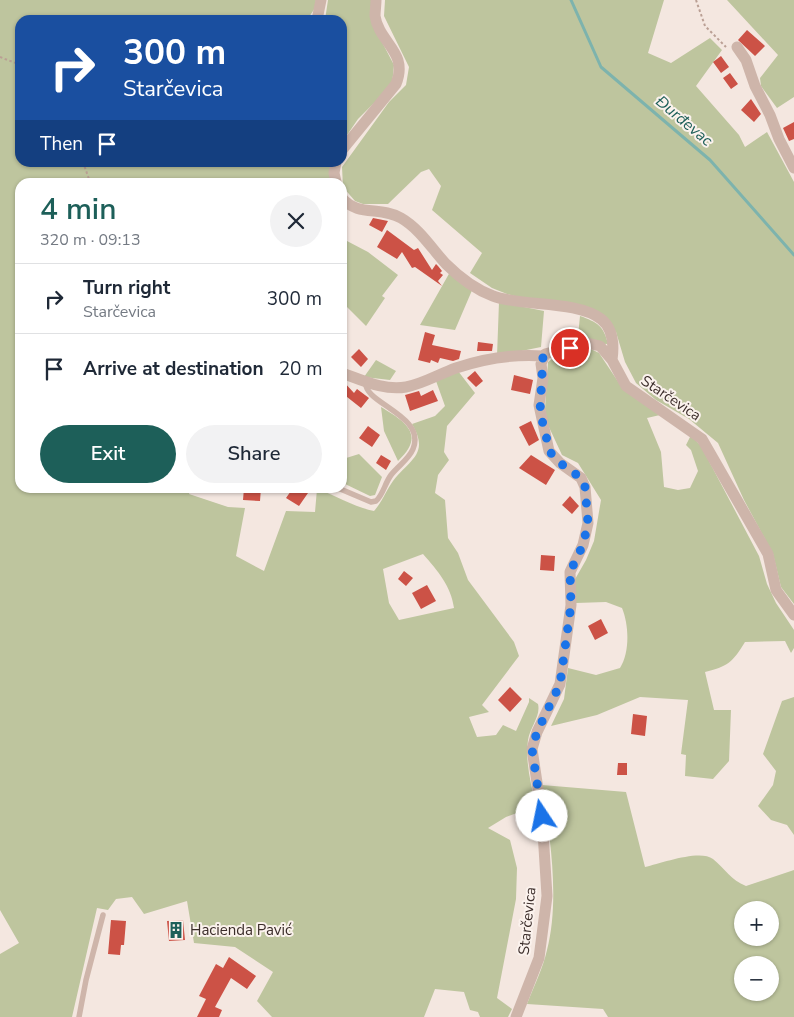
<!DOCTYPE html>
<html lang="en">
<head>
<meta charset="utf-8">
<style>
	body { margin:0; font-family:"Nunito Sans",sans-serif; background:#f2f2f3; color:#1f2937; height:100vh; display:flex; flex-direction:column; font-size:19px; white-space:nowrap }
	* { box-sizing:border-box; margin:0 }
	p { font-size:16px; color:#747a83 }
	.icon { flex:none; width:28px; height:28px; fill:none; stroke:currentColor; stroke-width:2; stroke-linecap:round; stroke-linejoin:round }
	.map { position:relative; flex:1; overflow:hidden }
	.side { position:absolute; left:15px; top:178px; width:332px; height:315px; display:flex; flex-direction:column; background:#fff; border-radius:15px; box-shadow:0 1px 4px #0004 }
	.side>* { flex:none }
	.top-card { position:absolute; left:15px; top:15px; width:332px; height:152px; border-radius:15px; box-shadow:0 1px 4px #0004; background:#1a4fa0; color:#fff; overflow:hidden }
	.controls { position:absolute; left:734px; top:901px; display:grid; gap:10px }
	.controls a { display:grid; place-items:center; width:45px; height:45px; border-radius:50%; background:#fff; box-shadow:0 1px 4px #0004; font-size:25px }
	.pin { position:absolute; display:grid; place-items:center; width:42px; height:42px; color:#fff; margin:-21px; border:2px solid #fff; border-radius:50%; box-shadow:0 1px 5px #0007 }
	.me { position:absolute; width:55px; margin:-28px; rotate:349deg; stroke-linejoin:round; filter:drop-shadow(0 0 4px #0008) }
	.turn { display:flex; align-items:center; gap:18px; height:105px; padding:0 25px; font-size:22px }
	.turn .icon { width:65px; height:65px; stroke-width:2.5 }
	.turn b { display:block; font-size:35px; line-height:42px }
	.then { display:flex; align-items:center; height:48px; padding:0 25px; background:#0003; gap:10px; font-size:19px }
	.round { display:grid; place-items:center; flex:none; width:52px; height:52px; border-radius:26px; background:#f2f2f3 }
	.head { display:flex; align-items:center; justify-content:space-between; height:85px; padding:0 25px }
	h1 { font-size:30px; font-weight:600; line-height:38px; color:#1d5f59 }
	.button { display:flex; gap:10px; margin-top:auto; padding:10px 25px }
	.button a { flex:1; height:58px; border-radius:30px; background:#1d5f59; color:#fff; font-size:20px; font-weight:600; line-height:58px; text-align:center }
	.button a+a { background:#f2f2f3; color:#1f2937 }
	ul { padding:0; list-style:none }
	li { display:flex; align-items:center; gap:15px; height:70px; padding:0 25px; border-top:1px solid #e0e1e3 }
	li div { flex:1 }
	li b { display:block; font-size:19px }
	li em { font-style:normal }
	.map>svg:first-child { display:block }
	.green { fill:#bec59e; fill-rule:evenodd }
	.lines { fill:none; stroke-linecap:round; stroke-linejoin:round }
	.stream { stroke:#7db3ad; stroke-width:3 }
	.building { fill:#cc5246 }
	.path { stroke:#ba9f94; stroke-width:2; stroke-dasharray:2.5 2.5; stroke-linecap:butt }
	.lane { stroke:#ceb5aa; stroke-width:5.5 }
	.street { stroke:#ceb5aa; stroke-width:11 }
	.route { stroke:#1a73e8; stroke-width:9; stroke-dasharray:0 16.2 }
	.labels { text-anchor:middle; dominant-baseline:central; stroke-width:4; stroke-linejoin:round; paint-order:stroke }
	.street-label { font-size:15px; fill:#3b2d2a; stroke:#fbf2ed }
	.poi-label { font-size:15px; fill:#3b2d2a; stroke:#fbf2ed; text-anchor:start }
	.water-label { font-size:16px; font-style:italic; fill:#1d5f59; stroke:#fbf2ed }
</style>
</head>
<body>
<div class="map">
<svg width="794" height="1017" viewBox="0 0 794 1017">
	<rect width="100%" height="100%" fill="#f4e7e0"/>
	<path class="green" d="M0,0h316l-1,8 -8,12h-287v142l312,1 -1,19h-311v306h171l-2,6 39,13 17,1 -9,48 28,15 22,-60 29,1 2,-23c20,7 37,18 57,22 8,-9 11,-18 17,-27 16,-24 40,-28 21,-60l23,-8 10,-10 -9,-25 22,-10 17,22 -28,33 -3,26 5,8 -11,15 -3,18 10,7 3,38 10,15 10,27 46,62 5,14 -37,49 7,7 -20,5 8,20 19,-2 7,-10 13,6 13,-29v-4l9,6c3,12 -8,23 -10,36 -3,22 3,44 8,66l-30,11 -18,11 22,12 7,28 -1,31 -19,99 15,11 -4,8h-28l-2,-5 -8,-2 -6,-18 -29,-3 -11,28h-152l-15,-16 16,-29 -38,-25 -41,-4 -7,-42 -43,13 -12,-17 -16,2 -8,11 -11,-2 -25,109h-72v-63l19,-11 -19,-33zM423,554c15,17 28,32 31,54l-55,12 -10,-17 -6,-34z
		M328,0h43v21l23,44 -2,20 -34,34 -15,22 -1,-121h-17z
		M385,0h279l-16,53 23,10 39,-25 12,12 -26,36 43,49 6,12 22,-15 27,50v422l-13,-17 -8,-33 -29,-54 -26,-57 -29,-24 -33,-19 -20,-17 -11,-21 -9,-30 -7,-10 -102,-28 -15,-6 -22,-15 12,-20 -50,-43 9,-24 -12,-17 -8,3 -33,32h-25l-8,-3 -12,-14 -1,-20 47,-65 17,-17 3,-18 -25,-51z
		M727,0h67v97l-17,11 -16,-22 -1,-8 18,-23z
		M347,241l21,11 30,23 -16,21 3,2 -19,28 -23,-23v-61z
		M450,272l23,16 -18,42 -35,-5z
		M499,302l45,9 -3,36 -44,9z
		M580,316c17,6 24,10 28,28l-36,-1 6,-7z
		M589,348l10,5 22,33 39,29 -13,3 14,34 3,35 14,3 12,-2 8,-17 -7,-21 -5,-5 5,-10 10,11 58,110 8,28 9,19 18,27v18l-3,5 -6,-12 -40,1c-12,20 -18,25 -40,30l9,38h17l-2,51 -16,18 -28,-3 1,-21 -5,-1 7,-54 -48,-3 -43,18 -46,11 13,-27 4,-31 28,7 24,-7c10,-16 9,-43 2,-60l-16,-6 -30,1 -2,-22 12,-21 8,-19 7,-41 -23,-37 -16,-8 -14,-30 -3,-16 3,-47 9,-7z
		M376,360l20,11 -6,9 -26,-3z
		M381,407c25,15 45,28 17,54l-14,-30z
		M359,454l23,23 -7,18 -5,1 -27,-13v-24z
		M794,697v138l-7,-10 -16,-5 -13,-14 15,-21 3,-14 -13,-17 19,-53z
		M542,785l84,7 19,75c17,-4 55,-18 68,-8 12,10 18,21 33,27l48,-16v147h-186l-5,-8 -76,-5c7,-18 16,-36 20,-54 13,-50 3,-115 -5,-165zM742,910h28v28h-28zM742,965h28v27h-28z"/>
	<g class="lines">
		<path class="stream" d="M571,0l30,67 109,93 84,95"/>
	</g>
	<path class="building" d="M747,30l18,16 -10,10 -17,-16z
		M721,56l8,11 -8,6 -8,-11z
		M730,73l8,11 -7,5 -8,-11z
		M751,99l10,15 -7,8 -13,-12z
		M794,122v17l-5,2 -6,-13z
		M373,218l15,3 -6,11 -13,-7z
		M387,230l27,20 4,-2 14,22 4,-6 2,2 4,5 -2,2 3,2 -5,6 4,5 -27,-19 -3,1 -10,-16 -5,7 -20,-12z
		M425,332l10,3 -3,10 29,6 -2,8 -6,2 -13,-3 -2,5 -7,-3 -1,3 -12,-3z
		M478,342l15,2 -1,7h-15z
		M359,349l9,10 -7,8 -10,-10z
		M475,371l8,10 -7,6 -9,-9z
		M514,375l19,5 -3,14 -19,-4z
		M343,381l11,12 3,-4 12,9 -8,10 -19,-15z
		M433,390l5,11 -28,10 -5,-16 14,-4 2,5z
		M531,421l8,19 -10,6 -10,-19z
		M368,426l12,9 -8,12 -13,-9z
		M381,455l10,6 -5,9 -10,-7z
		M531,455l24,15 -9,15 -27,-17z
		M244,488h17l-1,13 -17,-1z
		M293,488h7l8,5 -9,13 -13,-8z
		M570,496l9,10 -7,8 -10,-9z
		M541,555l14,1 -1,15 -14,-1z
		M404,571l9,7 -7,8 -8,-7z
		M427,585l9,16 -15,8 -9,-16z
		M601,619l7,14 -13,7 -7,-14z
		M510,687l12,12 -12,13 -12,-12z
		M633,714l14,2 -2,20 -14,-2z
		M618,763h9v12h-10z
		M111,920l15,1 -2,24h-3l-1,10 -12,-1z
		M183,920l2,20 -16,1 -2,-20z
		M229,957l27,19 -9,13 -16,-11 -16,29 7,3 -3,7h-22l9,-18 -7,-3 17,-32 7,4z"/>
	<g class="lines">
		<path class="path" d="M696,0l9,26 21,21
			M0,57l18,7 2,4
			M83,162l7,20"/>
		<path class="lane" d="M338,488l33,14 5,-1c7,-6 9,-18 15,-26 7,-9 18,-16 22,-26 14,-34 -51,-46 -47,-67
			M79,1017l7,-37 17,-65"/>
		<path class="street" d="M317,20l4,-20
			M737,47l9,13 9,26 15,29 9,24 15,29
			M342,150l54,-66c13,-32 -17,-41 -21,-68 0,-5 1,-11 1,-16
			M336,162l-2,11 2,9
			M342,198c16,19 38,8 59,20 19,11 31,31 45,46 13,13 31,26 47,32 29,11 83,4 108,23 13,10 13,27 11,41
			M342,373c20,7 42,18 64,14 17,-3 33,-13 50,-19 27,-9 59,-14 87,-12
			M516,1017l23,-59 8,-62 -5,-80 -10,-67 5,-17 23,-48 11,-79 -1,-33 13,-27 5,-22 -3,-36 -4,-9 -21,-15 -11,-12 -10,-46 4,-27 -2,-14 4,-10 42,-11 13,3 12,14 14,26 76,53 66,115 8,36 18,25"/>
	</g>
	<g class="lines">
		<path class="route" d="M542,816l-10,-67 5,-17 23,-48 11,-79 -1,-33 13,-27 5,-22 -3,-36 -4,-9 -21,-15 -10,-11 -10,-40 3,-56 9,-6 18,-2"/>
	</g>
	<defs>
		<g id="building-bare" transform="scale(1.35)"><path d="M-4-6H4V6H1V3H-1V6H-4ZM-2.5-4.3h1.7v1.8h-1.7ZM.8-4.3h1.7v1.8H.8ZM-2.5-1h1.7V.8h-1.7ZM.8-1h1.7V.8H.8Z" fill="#1d5f59" stroke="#fbf2ed" stroke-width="2.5" paint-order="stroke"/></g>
	</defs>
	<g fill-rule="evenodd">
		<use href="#building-bare" x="176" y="930"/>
	</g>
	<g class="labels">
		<g class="street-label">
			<text transform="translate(671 398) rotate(34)">Starčevica</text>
			<text transform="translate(527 921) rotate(-84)">Starčevica</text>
		</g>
		<g class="poi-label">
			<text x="190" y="930">Hacienda Pavić</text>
		</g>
		<g class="water-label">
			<text transform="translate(684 121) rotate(40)">Đurđevac</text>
		</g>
	</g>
</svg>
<div class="controls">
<a>+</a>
<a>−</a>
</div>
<div class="pin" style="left:570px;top:348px;background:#d93025"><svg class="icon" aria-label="arrive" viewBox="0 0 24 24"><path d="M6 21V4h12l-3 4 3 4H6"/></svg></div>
<svg class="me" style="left:542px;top:816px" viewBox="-20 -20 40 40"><circle r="19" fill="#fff"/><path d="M0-13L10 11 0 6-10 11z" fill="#1a73e8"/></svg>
<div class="top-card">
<div class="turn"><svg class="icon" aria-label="right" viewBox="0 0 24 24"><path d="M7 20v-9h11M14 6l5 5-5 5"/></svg><div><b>300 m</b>Starčevica</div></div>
<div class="then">Then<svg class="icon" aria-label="arrive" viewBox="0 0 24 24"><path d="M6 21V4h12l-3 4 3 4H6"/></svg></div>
</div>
<section class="side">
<div class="head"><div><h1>4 min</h1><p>320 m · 09:13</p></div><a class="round"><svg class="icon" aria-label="close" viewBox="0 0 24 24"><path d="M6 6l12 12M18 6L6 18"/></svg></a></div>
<ul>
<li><svg class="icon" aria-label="right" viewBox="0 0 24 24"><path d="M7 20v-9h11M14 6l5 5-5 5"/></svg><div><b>Turn right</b><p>Starčevica</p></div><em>300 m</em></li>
<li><svg class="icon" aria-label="arrive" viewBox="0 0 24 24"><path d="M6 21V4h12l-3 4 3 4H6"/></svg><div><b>Arrive at destination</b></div><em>20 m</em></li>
</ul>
<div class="button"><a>Exit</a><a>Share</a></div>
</section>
</div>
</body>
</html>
